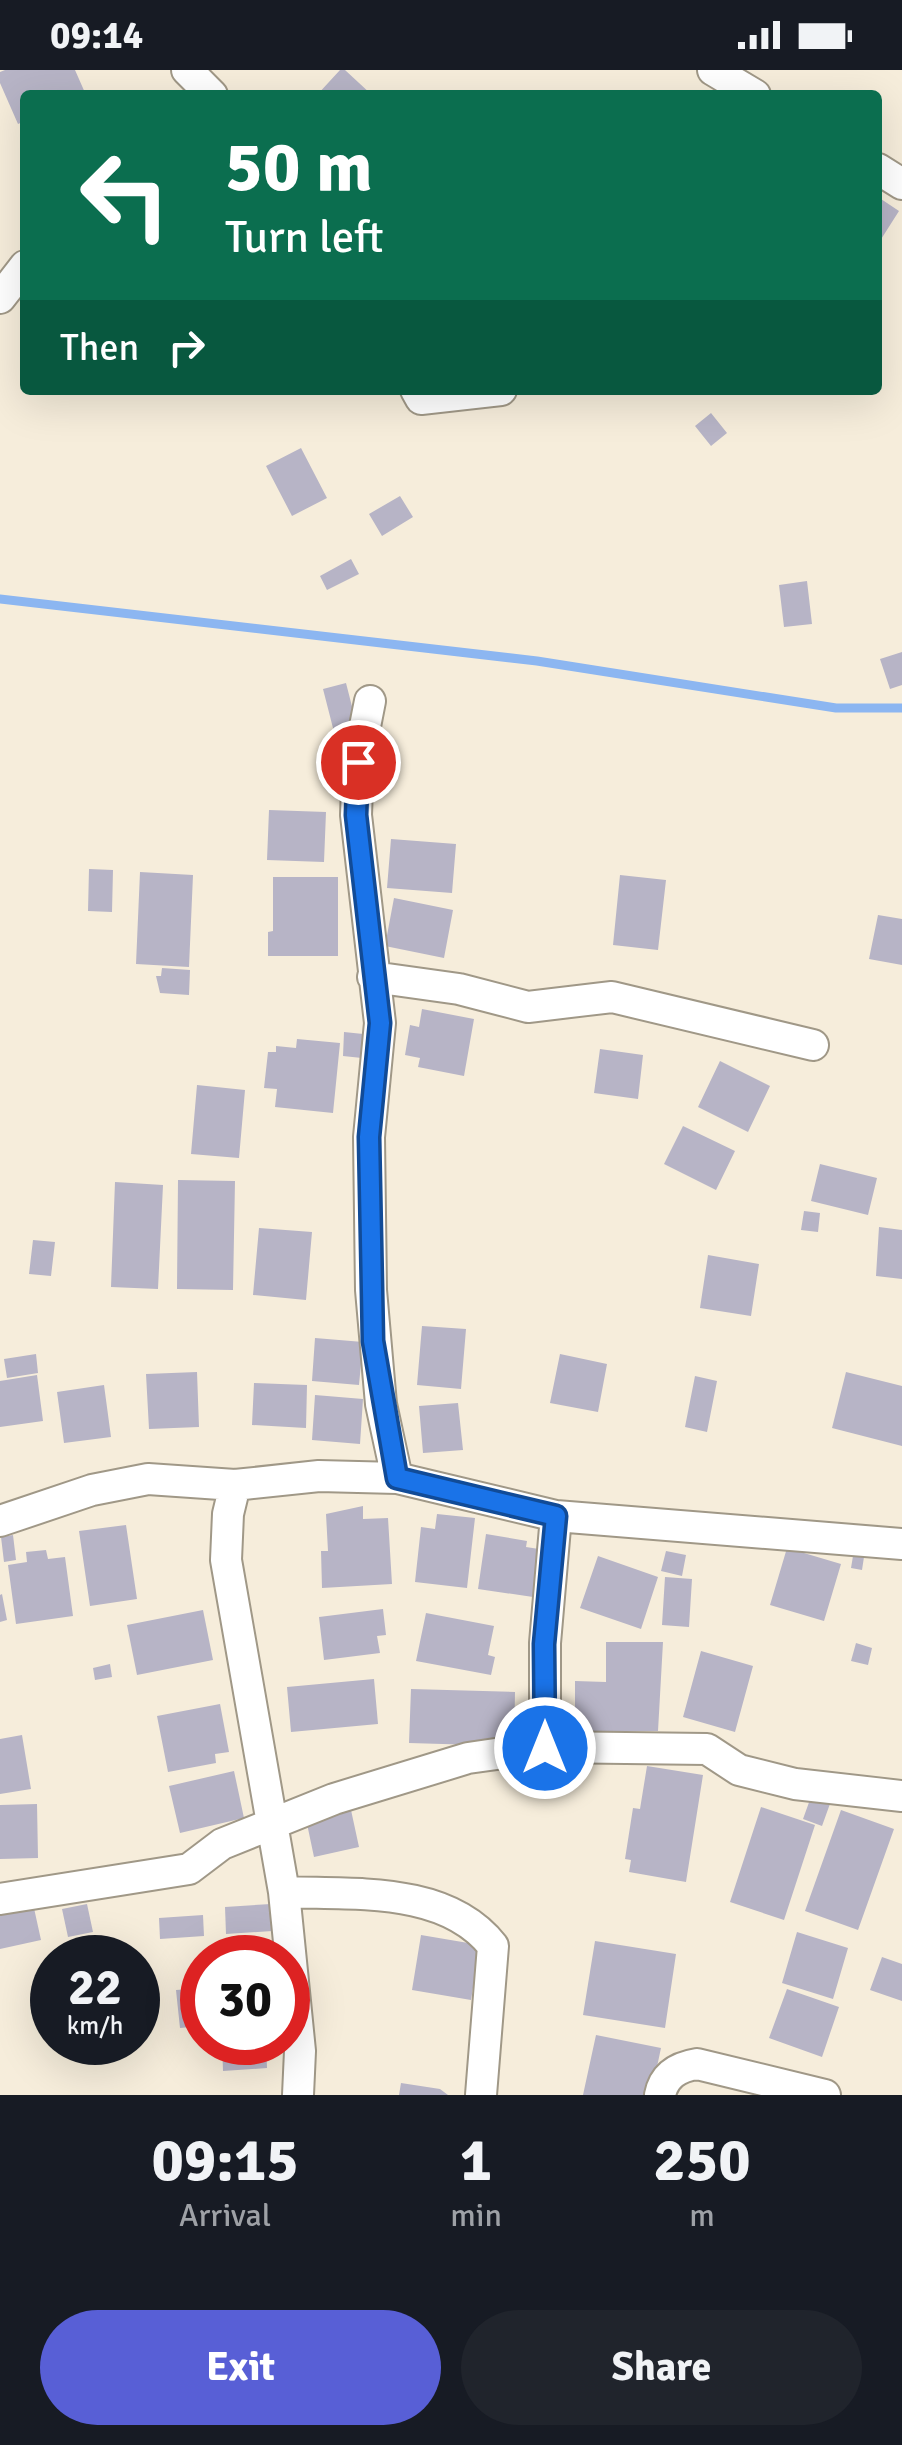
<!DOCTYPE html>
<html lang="en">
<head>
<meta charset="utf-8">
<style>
	body { margin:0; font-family:Signika,sans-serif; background:#20242c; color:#f1f3f6; height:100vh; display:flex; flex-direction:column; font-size:38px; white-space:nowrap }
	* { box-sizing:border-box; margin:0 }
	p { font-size:32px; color:#9ea1a6 }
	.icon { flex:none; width:55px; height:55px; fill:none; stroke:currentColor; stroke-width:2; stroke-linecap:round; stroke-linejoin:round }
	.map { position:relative; height:2025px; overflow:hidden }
	.details { display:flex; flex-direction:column; background:#171b24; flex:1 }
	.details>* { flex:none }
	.hud { position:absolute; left:20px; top:20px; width:862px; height:305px; border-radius:10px; box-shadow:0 10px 40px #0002; background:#0b6e4f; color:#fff; overflow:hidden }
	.speed { position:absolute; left:30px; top:1865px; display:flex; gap:20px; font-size:50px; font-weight:700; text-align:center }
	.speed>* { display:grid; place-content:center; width:130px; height:130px; border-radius:50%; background:#171b24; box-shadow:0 10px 40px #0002; line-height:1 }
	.speed small { font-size:25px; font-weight:400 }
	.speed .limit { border:15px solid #d22; background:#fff; color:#111 }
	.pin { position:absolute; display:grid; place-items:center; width:85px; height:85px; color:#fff; margin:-42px; border:5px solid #fff; border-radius:50%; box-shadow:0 2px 10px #0007 }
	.me { position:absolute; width:110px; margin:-55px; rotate:0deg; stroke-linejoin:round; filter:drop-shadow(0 0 8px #0008) }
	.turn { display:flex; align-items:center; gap:35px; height:210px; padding:0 40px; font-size:45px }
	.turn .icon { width:130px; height:130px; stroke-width:2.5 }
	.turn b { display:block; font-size:70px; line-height:85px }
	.then { display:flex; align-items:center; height:95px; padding:0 40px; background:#0003; gap:20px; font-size:38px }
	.eta { display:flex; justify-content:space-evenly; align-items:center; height:170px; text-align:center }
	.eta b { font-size:60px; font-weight:700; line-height:70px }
	.action { display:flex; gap:20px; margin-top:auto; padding:20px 40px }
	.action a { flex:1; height:115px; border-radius:60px; background:#585fd6; color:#fff; font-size:40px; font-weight:700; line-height:115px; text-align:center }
	.action a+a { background:#20242c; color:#f1f3f6 }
	.status { display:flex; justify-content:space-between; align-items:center; height:70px; padding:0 50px; background:#171b24; direction:ltr }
	.status svg { height:28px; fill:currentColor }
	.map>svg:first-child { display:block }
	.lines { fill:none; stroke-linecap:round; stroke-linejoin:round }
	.stream { stroke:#8cb6f1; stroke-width:9 }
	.building { fill:#b7b4c6 }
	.minor-casing { stroke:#a09887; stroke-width:34 }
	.minor { stroke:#fff; stroke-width:30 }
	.route-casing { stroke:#114b97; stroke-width:25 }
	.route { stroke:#1a73e8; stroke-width:18 }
</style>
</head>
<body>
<div class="status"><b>09:14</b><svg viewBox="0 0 49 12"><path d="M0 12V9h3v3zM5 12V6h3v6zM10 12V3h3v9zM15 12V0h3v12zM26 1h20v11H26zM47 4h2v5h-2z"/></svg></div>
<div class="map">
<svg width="902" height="2025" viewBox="0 0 902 2025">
	<rect width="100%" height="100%" fill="#f6eddb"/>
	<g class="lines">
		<path class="stream" d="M0,529l537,62 299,47h66"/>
	</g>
	<path class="building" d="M5,0h70l11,25h-61v26l-7,3 -18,-41v-11z
		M340,0h5l27,25h-55z
		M878,127l21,14 -21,33z
		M711,343l16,20 -16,13 -16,-20z
		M301,378l26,50 -35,18 -26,-50z
		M400,426l13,21 -31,19 -13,-22z
		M351,489l8,15 -32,16 -7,-14z
		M807,511l5,43 -28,3 -5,-42z
		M902,582v33l-12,4 -10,-30z
		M346,613l11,43 -23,6 -11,-43z
		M269,740l57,2 -2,50 -57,-2z
		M391,769l65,5 -4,49 -65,-5z
		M89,799l24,1 -1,42 -24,-1z
		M140,802l53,3 -4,92 -53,-3z
		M620,805l46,5 -8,70 -45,-5z
		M273,807h65v79h-70v-24l5,-1z
		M394,828l59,12 -9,48 -59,-12z
		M878,845l24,4v46l-33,-6z
		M162,898l28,2 -1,25 -29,-2 -4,-17h5z
		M422,939l52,10 -10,57 -46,-9 2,-9 -15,-3 5,-30 9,2z
		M344,962l19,2 -1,24 -19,-2z
		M297,969l43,4 -7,70 -58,-6 2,-18 -13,-1 4,-36h8v-6l20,2z
		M600,979l43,6 -5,44 -44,-6z
		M720,991l50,25 -22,46 -50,-25z
		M197,1015l48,5 -6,68 -48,-4z
		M683,1056l52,25 -19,39 -52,-26z
		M820,1094l57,14 -9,37 -57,-14z
		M178,1110l57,1 -2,109 -56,-1z
		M115,1112l48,3 -5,104 -47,-2z
		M804,1141l16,2 -2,19 -17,-2z
		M879,1157l23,3v49l-26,-3z
		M259,1158l53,4 -6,68 -53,-5z
		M33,1170l22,2 -4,34 -22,-2z
		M708,1185l51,9 -8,52 -51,-8z
		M422,1256l44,3 -5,60 -44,-4z
		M315,1268l48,4 -4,43 -47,-4z
		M36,1284l2,19 -31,5 -3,-19z
		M560,1284l47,10 -9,48 -48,-9z
		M197,1302l2,55 -50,2 -3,-55z
		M846,1302l56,14v60l-70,-18z
		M37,1305l6,46 -43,6v-46z
		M695,1306l22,5 -10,51 -22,-5z
		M254,1313l53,2 -1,43 -54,-3z
		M104,1315l7,52 -47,6 -7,-51z
		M315,1325l48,4 -3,45 -48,-4z
		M458,1333l5,47 -40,3 -4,-47z
		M363,1436v13l25,-1 4,66 -70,4 -1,-37h7l-2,-37z
		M437,1444l38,4 -8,70 -52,-6 6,-55 14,2z
		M126,1455l11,74 -47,7 -11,-75z
		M486,1464l41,7 -1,6 13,2 -6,48 -55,-8z
		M13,1465l3,25 -12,2 -3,-25z
		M787,1478l54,16 -17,57 -54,-16z
		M46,1480l2,9 17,-2 8,59 -57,8 -8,-59 19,-3 -1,-10z
		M666,1481l20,4 -4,21 -21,-5z
		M598,1486l60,21 -17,52 -61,-21z
		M853,1486l11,1 -2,13 -11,-2z
		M665,1507l27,2 -3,48 -27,-2z
		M2,1524l5,26 -7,2v-27z
		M383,1539l3,26 -9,1 3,17 -56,7 -5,-43z
		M203,1540l10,50 -76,15 -10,-50z
		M426,1543l68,13 -6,29 7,2 -4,18 -75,-14z
		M606,1572h57l-5,89h-83v-50l31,1z
		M856,1573l16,5 -4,17 -17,-4z
		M701,1581l52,15 -18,66 -52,-15z
		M110,1594l2,13 -17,3 -2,-12z
		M374,1609l4,45 -87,8 -4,-45z
		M411,1619l104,3 -1,54 -105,-3z
		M220,1634l9,48 -14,2 1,9 -48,9 -11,-56z
		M22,1665l9,54 -31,5v-55z
		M647,1696l56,9 -17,107 -57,-10 2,-12 -6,-1 8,-51 7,1z
		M234,1701l10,47 -64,15 -11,-47z
		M812,1724l19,7 -9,25 -19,-7z
		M37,1734l1,54 -38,1v-54z
		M761,1737l54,18 -31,95 -54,-18z
		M351,1740l8,37 -45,10 -8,-38z
		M841,1740l53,19 -36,101 -53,-19z
		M32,1829l9,41 -41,9v-44z
		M87,1834l6,28 -25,5 -6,-28z
		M271,1834l1,27 -46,3 -1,-27z
		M203,1845l1,21 -44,3 -1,-21z
		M797,1862l51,16 -15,51 -51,-16z
		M421,1865l59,10 -9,55 -59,-10z
		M595,1871l81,13 -11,74 -82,-13z
		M882,1887l20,7v37l-32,-11z
		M202,1918v38l-22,2 -4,-38z
		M787,1919l52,18 -17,50 -53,-19z
		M596,1965l65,13 -10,47h-68z
		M222,1972h44l1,26 -44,3z
		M401,2013l39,6 8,6h-49z"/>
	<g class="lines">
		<g class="minor-casing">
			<path id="minor" d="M187,0l25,25
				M713,0l42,25
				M878,99l24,15
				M0,228l25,-32
				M416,320l5,9 80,-9
				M370,631l-12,61 -2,53 24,208 -11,114 2,153 10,114 16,74
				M373,907l86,12 69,18 84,-10 201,48
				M235,1415l-7,29 -2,46 58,332 16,159 -2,44
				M0,1451l92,-31 56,-11 87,6 84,-9 78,2 159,38 346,28
				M545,1677v-104l11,-127
				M284,1822c70,3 162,-6 209,54l-12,149
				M0,1829l189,-30 33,-25 112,-45 134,-41 77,-11 162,2 32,21 56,14 107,12
				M660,2025c4,-20 18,-28 37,-31l128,31"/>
		</g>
		<use href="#minor" class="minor"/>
	</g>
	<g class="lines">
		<g class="route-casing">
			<path id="route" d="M358,692l-2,53 24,208 -11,114 4,204 24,137 159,38 -12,128 1,104"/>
		</g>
		<use href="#route" class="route"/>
	</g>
</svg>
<div class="speed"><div>22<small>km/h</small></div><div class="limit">30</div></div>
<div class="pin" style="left:358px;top:692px;background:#d93025"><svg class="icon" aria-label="arrive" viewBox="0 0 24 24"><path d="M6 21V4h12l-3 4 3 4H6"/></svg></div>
<svg class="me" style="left:545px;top:1678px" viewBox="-20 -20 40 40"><circle r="17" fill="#1a73e8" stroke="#fff" stroke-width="3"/><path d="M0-11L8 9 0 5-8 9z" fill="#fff"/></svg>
<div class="hud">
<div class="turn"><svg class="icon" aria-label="left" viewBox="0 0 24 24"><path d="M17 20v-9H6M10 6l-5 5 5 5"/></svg><div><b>50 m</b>Turn left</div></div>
<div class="then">Then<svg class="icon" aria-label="right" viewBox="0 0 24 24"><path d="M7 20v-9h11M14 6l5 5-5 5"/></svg></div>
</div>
</div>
<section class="details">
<div class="eta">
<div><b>09:15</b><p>Arrival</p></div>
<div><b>1</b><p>min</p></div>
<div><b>250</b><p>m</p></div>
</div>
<div class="action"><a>Exit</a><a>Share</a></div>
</section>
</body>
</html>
